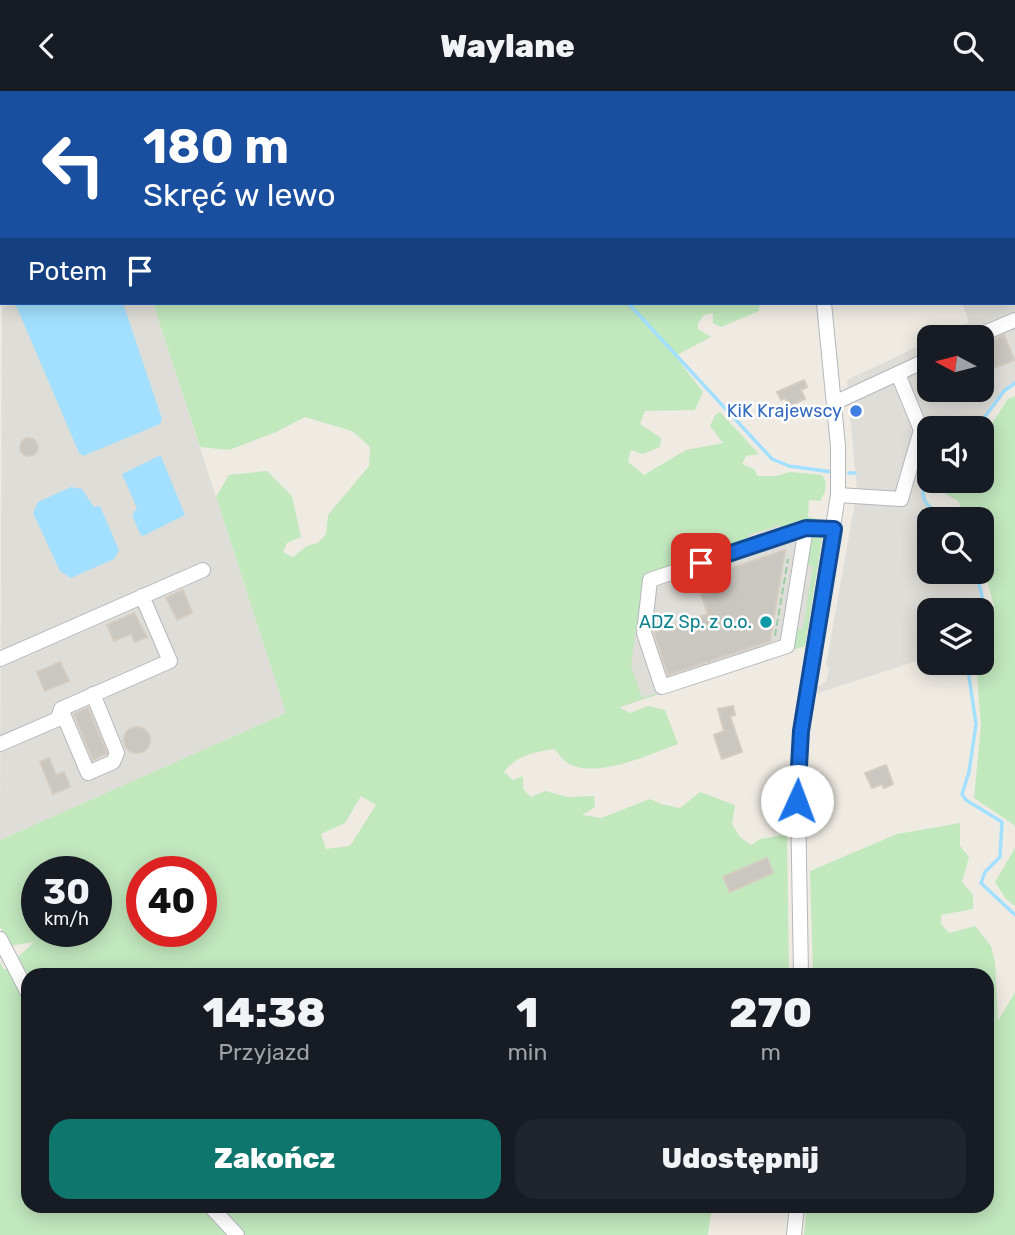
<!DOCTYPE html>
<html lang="pl">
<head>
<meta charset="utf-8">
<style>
	body { margin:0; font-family:Rubik,sans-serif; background:#20242c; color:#f1f3f6; height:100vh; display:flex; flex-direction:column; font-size:26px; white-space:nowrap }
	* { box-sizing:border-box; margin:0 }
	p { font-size:23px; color:#9ea1a6 }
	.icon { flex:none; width:38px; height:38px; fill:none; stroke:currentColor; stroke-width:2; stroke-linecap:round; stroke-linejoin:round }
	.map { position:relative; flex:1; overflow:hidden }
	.sheet { position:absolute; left:21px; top:877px; width:973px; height:245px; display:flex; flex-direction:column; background:#171b24; border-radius:21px; box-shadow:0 4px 18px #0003 }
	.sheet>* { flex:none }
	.hud { position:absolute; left:0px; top:0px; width:1015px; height:214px; box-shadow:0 4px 18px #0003; background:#1a4fa0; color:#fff; overflow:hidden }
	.needle { width:46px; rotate:277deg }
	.buttons { position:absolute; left:917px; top:234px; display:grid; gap:14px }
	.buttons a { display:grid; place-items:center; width:77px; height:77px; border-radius:14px; background:#171b24; box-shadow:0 4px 18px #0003; font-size:35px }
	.speed { position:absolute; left:21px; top:765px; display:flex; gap:14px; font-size:35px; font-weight:700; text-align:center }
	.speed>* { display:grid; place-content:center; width:91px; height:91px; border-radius:50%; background:#171b24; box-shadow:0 4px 18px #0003; line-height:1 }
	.speed small { font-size:18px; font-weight:400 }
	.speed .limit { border:10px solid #d22; background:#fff; color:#111 }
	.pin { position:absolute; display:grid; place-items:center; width:60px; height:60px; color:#fff; margin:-30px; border-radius:14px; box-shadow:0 4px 10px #0006 }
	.me { position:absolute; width:77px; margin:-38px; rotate:2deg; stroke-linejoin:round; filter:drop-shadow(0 0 5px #0008) }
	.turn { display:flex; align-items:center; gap:24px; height:147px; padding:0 28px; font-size:32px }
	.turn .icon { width:91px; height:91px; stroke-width:2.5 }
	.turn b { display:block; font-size:49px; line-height:60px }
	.then { display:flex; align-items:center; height:66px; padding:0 28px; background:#0003; gap:14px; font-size:26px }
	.eta { display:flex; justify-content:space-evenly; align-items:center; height:119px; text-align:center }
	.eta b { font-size:42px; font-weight:800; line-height:49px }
	.button { display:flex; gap:14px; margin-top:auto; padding:14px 28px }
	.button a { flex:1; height:80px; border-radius:21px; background:#0f766e; color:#fff; font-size:28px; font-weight:800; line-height:80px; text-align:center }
	.button a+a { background:#20242c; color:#f1f3f6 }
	header { display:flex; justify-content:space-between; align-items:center; height:91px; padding:0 28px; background:#171b24; font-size:32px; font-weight:800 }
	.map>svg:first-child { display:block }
	.industrial { fill:#dfddd8 }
	.green { fill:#c2e8be; fill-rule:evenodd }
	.water { fill:#a3e0ff }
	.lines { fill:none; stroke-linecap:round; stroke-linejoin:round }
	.stream { stroke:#a3e0ff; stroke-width:3.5 }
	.building { fill:#cac6c0; stroke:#d4ccc1; stroke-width:2 }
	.minor-casing { stroke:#b4b7bb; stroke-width:16 }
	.path { stroke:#98cca2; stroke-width:2; stroke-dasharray:7 3.5; stroke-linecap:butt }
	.minor { stroke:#fff; stroke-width:14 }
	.route-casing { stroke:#114b97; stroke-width:18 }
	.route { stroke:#1a73e8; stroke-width:12 }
	.shop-dot { fill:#3f7fe0; stroke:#fff; stroke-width:2.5 }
	.culture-dot { fill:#0f9aa8; stroke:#fff; stroke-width:2.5 }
	.labels { text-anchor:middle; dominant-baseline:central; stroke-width:5; stroke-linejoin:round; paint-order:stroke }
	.shop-label { font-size:18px; fill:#366cbe; stroke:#fff; text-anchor:end }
	.culture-label { font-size:18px; fill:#0d838f; stroke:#fff; text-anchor:end }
</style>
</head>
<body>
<header><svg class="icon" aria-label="back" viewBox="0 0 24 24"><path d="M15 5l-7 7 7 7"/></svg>Waylane<svg class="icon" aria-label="search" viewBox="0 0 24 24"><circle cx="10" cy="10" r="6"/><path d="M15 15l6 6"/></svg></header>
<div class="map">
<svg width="1015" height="1144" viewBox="0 0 1015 1144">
	<rect width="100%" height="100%" fill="#efebe3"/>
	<path class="industrial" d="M1015,91v201l-11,8 -28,38h-47v29l-6,39 4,8 14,8 5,7h-17v52h47l8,41 -2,4v-6h-53v46l-114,37 1,-6 10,-7 3,-12 -3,-4 31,-174 -10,-111 82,-39v49h53v-52h-46l33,-16 -7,-19h51z
		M2,161v51h151l133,410 -286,127z
		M771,420l54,9 -20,126 -187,62 16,-134z"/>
	<path class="green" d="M49,0h536l-4,2z
		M153,212h607l-1,8 -38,16 -8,-4v-10l-9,2 -6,8v6l13,8 -36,19 28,36 -8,18 -50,1 -5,13 21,14 -1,9 -17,7 -12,-4 -3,12 16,13 42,-25 37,-7 -13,-17 5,-11 5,-3 39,42 -13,2 -4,8 12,5 4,7h19l13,-4 32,3c6,8 4,18 -2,26l-11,-1 -1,17 17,4 -14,-1 -29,10 -2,-5 -32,10 2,8 -107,35 -12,88 11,32 150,-49 3,-20h8l10,-63 -7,-1 5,-30 12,-2 -18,113 -186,61 11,6 18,-7 17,4 13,34c-28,10 -84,37 -112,18 -4,-3 -8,-9 -11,-13 -21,3 -38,6 -51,23l9,8 10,-4v13l8,8 14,-6 23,6 26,-1 1,11 -13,8 19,3 49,-19 11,5 19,4 20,-16 35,13 -3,19 8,13 11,8 9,-6 27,-5 2,141h-761v231h692l-9,8 -3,21h-708v-273l4,8 30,-28 -25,4 -9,-20v-86l286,-127 -70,-216 13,-22 38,-4 25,25 9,41 -14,6 -4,9 10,5 14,-11 11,-3 8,-9 2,-19 41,-49 1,-19 -18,-16 -47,-14 -29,15 -47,18 -29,-3zM361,705l15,9 -26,41 -24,3 -5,-15 24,-11zM37,780h59v60h-59zM142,780h59v60h-59z
		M1015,305v432l-1,-3 -40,-27 7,-72 -5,-63h6v-38l12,-19 -12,-43v-43h-16l-8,-19 -21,-12 -2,-8h47v-43l26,-39z
		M960,732v23l9,11 -7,25 11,13v14l-32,6v9l8,9 26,-7 16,20 4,16 3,59 17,-29v243h-211l3,-29h180v-231h-174l-3,-104 87,-37z
		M1015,757v58l-9,-7 -11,-17z"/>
	<path class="water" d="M15,212h108l39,116 -2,5 -77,32 -4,-3z
		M159,365h2l24,59 -42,21 -3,-2 -8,-19 5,-7 -15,-34z
		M71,396l11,2 12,18 6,-1 19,44 -5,9 -43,19 -11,-7 -27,-58 5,-11z"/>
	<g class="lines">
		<path class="stream" d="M628,212l144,156 17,7 43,6
			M976,338l28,-38 11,-8
			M929,367c-3,13 -12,39 0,48 6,6 12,7 17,14
			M849,382h6
			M976,481l8,32 -2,13
			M967,572l9,61 -7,48 -7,22 4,6 36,22 -2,35 -15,15 -4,11 34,32"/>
	</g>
	<path class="building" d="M1004,244l10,25 -20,8 -10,-24z
		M804,289l3,7 -6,3 4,9 -16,7 -4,-8 -4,2 -4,-8z
		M20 356a9 9 0 1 1 18 0a9 9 0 1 1-18 0Z
		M785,459l-15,91 -102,34 -14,-43 54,-18 -12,-34z
		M183,499l9,23 -15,7 -11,-22z
		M134,522l13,24 -12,5 -4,-8 -17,7 -7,-16z
		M60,571l9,19 -24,10 -8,-19z
		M733,615l2,9 -5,1 12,36 -20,7 -8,-24 10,-4 -6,-22z
		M88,617l19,45 -14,7 -19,-46z
		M124 649a13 13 0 1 1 26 0a13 13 0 1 1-26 0Z
		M49,667l7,17 8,-3 6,15 -17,7 -13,-32z
		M886,674l7,19 -9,4 -2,-4 -10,4 -7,-15z
		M767,767l6,15 -43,19 -7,-15z"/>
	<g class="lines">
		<g class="minor-casing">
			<path id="minor" d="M814,0v2
				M973,247l42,-18
				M834,312l95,-44
				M838,404l63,4 20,-69 -23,-56
				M806,437l-19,118 -125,41 -18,-54 6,-53z
				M806,437l28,1
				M0,568l203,-89
				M61,618l27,64 25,-11 4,-9 -24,-59
				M0,653l58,-25 3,-10 109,-48 -28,-65
				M0,848l28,54
				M801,884l-3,-174 3,-70 37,-236v-49l-14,-143
				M210,1115l27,29
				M794,1144l3,-29"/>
		</g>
		<path class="path" d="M775,545l13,-77"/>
		<use href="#minor" class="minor"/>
	</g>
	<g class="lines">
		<g class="route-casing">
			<path id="route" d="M701,472l105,-35 28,1 -33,202 -4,70"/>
		</g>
		<use href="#route" class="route"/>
	</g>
	<circle class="shop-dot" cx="856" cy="320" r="7"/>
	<circle class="culture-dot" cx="766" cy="531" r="7"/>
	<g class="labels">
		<g class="shop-label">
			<text x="842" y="320">KiK Krajewscy</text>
		</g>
		<g class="culture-label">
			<text x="752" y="531">ADZ Sp. z o.o.</text>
		</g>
	</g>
</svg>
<div class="buttons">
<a><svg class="needle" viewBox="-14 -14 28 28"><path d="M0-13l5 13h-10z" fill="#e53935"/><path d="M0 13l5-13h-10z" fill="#9ea1a6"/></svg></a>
<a><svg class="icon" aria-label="sound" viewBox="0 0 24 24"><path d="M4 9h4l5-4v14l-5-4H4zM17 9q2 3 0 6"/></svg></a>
<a><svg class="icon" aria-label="search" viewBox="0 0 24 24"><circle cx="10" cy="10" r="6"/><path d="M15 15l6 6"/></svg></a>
<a><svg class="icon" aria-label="layers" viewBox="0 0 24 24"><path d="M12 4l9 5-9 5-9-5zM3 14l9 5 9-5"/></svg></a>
</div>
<div class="speed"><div>30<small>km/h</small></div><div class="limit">40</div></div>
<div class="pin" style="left:701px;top:472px;background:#d93025"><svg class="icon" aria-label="arrive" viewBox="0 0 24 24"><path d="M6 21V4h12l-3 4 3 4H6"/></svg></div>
<svg class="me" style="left:797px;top:710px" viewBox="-20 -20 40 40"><circle r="19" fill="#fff"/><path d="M0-13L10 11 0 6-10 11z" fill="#1a73e8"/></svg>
<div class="hud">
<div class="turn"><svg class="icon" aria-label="left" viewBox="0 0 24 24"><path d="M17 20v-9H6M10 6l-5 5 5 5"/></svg><div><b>180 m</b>Skręć w lewo</div></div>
<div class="then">Potem<svg class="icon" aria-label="arrive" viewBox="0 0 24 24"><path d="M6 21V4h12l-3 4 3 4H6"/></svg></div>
</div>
<section class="sheet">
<div class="eta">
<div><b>14:38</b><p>Przyjazd</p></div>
<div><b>1</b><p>min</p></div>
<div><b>270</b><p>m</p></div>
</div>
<div class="button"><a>Zakończ</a><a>Udostępnij</a></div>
</section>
</div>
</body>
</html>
